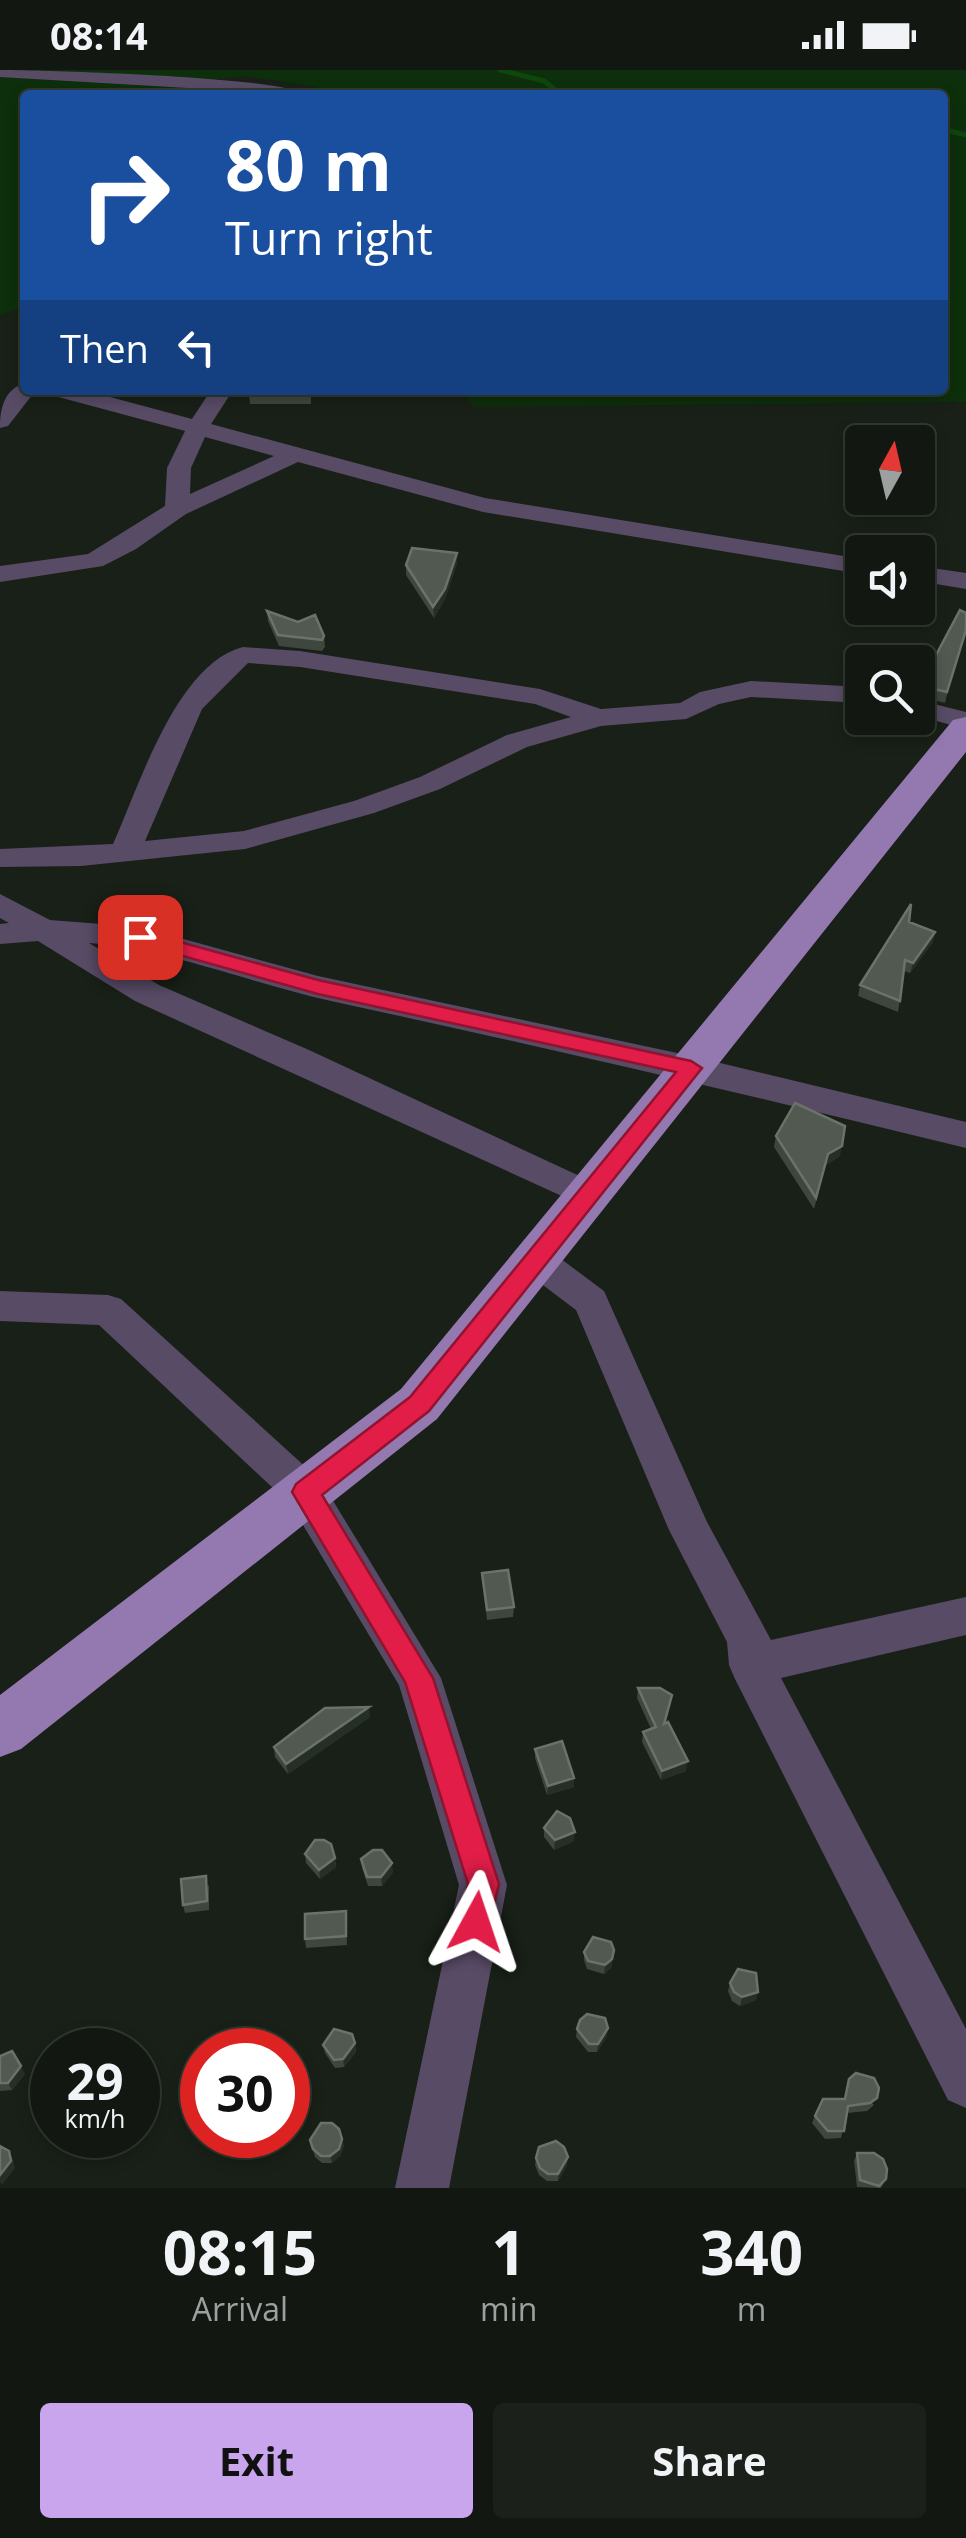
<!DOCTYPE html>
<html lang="en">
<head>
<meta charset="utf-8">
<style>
	body { margin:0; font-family:"Open Sans",sans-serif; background:#1b211a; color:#f1f3f6; height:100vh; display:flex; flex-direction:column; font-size:38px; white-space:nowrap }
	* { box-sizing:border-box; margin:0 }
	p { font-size:32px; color:#9ca09f }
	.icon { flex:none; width:55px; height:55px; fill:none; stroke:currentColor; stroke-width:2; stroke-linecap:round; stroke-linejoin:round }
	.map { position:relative; height:2118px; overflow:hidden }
	.details { display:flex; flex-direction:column; background:#121811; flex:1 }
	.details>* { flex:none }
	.top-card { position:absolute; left:20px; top:20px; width:928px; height:305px; border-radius:10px; box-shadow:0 5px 15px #0003,0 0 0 2px #313731; background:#1a4fa0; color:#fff; overflow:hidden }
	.needle { width:65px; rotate:8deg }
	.buttons { position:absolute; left:845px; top:355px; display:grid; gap:20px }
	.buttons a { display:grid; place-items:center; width:90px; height:90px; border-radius:10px; background:#121811; box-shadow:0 5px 15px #0003,0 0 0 2px #313731; font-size:50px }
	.speed { position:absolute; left:30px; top:1958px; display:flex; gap:20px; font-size:50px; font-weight:700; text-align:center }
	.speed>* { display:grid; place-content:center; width:130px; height:130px; border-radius:50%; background:#121811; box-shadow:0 5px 15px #0003,0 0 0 2px #313731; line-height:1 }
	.speed small { font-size:25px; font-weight:400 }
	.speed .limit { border:15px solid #d22; background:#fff; color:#111 }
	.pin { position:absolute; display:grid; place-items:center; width:85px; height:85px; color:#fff; margin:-42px; border-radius:20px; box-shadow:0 5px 15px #0006 }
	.me { position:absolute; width:110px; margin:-55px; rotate:5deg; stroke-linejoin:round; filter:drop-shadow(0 0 8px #0008) }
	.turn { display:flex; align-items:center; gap:35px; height:210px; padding:0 40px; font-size:45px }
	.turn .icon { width:130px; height:130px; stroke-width:2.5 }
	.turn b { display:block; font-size:70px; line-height:85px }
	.then { display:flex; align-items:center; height:95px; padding:0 40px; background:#0003; gap:20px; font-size:38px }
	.eta { display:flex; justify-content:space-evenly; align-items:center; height:170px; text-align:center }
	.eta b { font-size:60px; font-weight:700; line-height:70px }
	.cta { display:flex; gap:20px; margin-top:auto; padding:20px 40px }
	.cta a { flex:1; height:115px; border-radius:10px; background:#c9a5ee; color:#111; font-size:40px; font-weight:700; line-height:115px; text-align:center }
	.cta a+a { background:#1b211a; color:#f1f3f6 }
	.status { display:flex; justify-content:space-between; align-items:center; height:70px; padding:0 50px; background:#121811; direction:ltr }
	.status svg { height:28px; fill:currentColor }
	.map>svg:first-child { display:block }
	.green { fill:#0d2f0b }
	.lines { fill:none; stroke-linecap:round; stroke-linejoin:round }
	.stream { stroke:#0e460d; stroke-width:5 }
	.minor { fill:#584b66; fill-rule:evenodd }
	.major { fill:#9479b0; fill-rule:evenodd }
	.wall { fill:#3e463e }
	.shaded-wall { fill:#262f26 }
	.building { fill:#515951; stroke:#6a726a; stroke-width:2.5 }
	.route { fill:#e11d48; stroke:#92132f; stroke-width:2.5 }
</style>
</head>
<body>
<div class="status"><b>08:14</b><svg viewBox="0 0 49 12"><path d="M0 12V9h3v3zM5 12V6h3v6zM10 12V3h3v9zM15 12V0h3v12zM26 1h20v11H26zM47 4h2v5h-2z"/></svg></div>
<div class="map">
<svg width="966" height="2118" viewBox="0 0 966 2118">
	<rect width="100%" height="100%" fill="#182017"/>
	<path class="green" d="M0,0h966v332l-492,5 -12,-17h480v-295h-610l-20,-9 -68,-10 -41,5 -29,14h-149v211l-25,9z"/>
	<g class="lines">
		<path class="stream" d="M500,0l44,11 18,14
			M942,59l24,6"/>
		<path class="minor" d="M0,0c44,0 285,7 308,25l-308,-18z
			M25,313v7h11l-28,36 -8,2c0,-19 4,-39 25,-45z
			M48,320h36l108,29 19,-29h22l-22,34 274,74 377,61v15l-379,-62 -185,-50 -112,52 -50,35 -33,17 -103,16v-16l88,-12 77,-48 2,-38 18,-37 -134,-36zM205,367l69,19 -84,38 1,-26z
			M918,496l48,7v16l-48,-8z
			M243,577l57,4 240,38 61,20 79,-6 20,-11 51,-11 111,6v16l-111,-6 -32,7 -33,15 -85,7 -74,21 -87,42 -66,24 -129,36 -164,17 -81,1v-18l113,-5c26,-57 63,-180 130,-197zM248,593l52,4 235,37 36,13 -64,18 -87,42 -66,24 -110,30 -99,10 57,-132z
			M918,630l48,12v17l-48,-13z
			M0,824l50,26 90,7 178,49 373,80 275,66v26c-211,-52 -423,-101 -635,-147 -82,-18 -158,-51 -242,-58l70,42 150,65 292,136 5,9 -5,9 -13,4 -453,-207 -97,-60 -38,3v-20l9,-1 -9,-5z
			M536,1176l13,4 55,41 103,231 64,118 195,-43v38l-185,43 185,351v79l-18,-8 -213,-421 -6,-14 -2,-23 -58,-112 -93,-220 -53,-40 -6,-10 6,-10z
			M0,1221l108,4 13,4 200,182 120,197 66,207 -58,303h-54l64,-303 -60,-200 -108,-180 -192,-180 -99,-4z"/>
		<path class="major" d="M966,647v35l-529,667 -416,330 -21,8v-62l401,-306 552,-669z"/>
	</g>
	<path class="wall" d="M249,324l62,1v9h-61z
		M457,493l-12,36 -11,19 -28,-43v-10z
		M267,541l57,25 1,11 -3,4 -43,-5 -11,-25z
		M966,543l-21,90 -26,-7 -1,-7z
		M909,852l24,20 -23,31 -6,-2 -6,41 -40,-16 2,-11z
		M776,1066l64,20 -14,9 -12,44 -40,-62z
		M482,1503l32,34 -1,10 -26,3z
		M638,1618l34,7 -6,28 20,48 -25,9 -19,-38 1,-10 8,-3 -14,-31z
		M370,1647l-82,57 -13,-17 -1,-10z
		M535,1679l39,38 -27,8 -12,-37z
		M544,1758l30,13 -20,9 -10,-13z
		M305,1784l30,4 1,9 -16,12 -14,-16z
		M361,1789l32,13 -11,14h-14l-6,-18z
		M209,1815v25l-24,3 -2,-8z
		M346,1841l1,34 -41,3 -1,-9z
		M614,1880l-3,18 -7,6 -17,-5 -3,-9v-8z
		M730,1913l26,17 -16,6 -8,-5 -4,-10z
		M577,1959l30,7 -10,16h-9l-12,-15z
		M355,1973l1,9 -12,15 -9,1 -10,-15 -2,-8z
		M0,1986l25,18 -13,16 -12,1z
		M849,2009l25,26 -7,6 -20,2 -6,25 -16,1 -13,-16 3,-7 29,-17z
		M342,2069l2,7 -4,10 -8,7h-10l-7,-6 -5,-17z
		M857,2083l29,26 -5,9 -24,-1 -3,-26z
		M536,2088l31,7 -9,16h-11l-8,-6 -4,-10z"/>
	<path class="shaded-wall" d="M457,483v10l-12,36 -11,19 -1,-11z
		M935,862l-2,10 -23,31 3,-10z
		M842,1076l-2,10 -14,9 -12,44 14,-55z
		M369,1637l1,10 -82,57 -2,-10z
		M688,1691l-2,10 -25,9 1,-9z
		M574,1708v9l-27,8 1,-9z
		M575,1762l-1,9 -20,9 1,-10z
		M335,1788l1,9 -16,12 -1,-9z
		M392,1793l1,9 -11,14 -1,-9z
		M612,1889l-1,9 -7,6 1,-9z
		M758,1922l-2,8 -16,6 2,-9z
		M608,1958l-1,8 -10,16 1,-8z
		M355,1973l1,9 -12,15 -1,-8z
		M21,1996l4,8 -13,16 -4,-7z
		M342,2069l2,7 -4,10 -8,7 -2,-7z
		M9,2081l4,8 2,9 -13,17 -2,-3v-7z
		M568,2087l-1,8 -9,16v-7z"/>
	<path class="building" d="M253,320h54l4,5 -62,-1z
		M412,478l45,5 -12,36 -12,18 -27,-42z
		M960,540l6,3v17l-19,62 -26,-6 -3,3z
		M267,541l31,11 17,-7 9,21 -2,4 -44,-5z
		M911,834l-2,18 26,10 -22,31 -8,-3 -5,41 -40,-16z
		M795,1033l50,23 -3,20 -14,8 -12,44 -40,-62z
		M508,1500l6,37 -27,3 -5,-37z
		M638,1618h22l12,7 -8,29 4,-2 20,39 -26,10 -19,-39 13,-5z
		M369,1637l-83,57 -12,-17 51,-39z
		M562,1671l12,37 -26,8 -13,-37z
		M557,1741l13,7 5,14 -20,8 -11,-12z
		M315,1770h9l7,4 4,14 -16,12 -14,-16z
		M373,1780h9l10,13 -11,14h-14l-6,-18z
		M206,1806l1,25 -24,4 -2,-26z
		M346,1841v25l-41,3v-25z
		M593,1867l18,5 3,8 -2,9 -7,6 -17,-4 -4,-9z
		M738,1899l18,4 2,19 -16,5 -8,-5 -4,-9z
		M587,1944l18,4 3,10 -10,16h-9l-12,-15 3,-9z
		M334,1959l18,5 3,9 -12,16 -9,1 -11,-15z
		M12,1981l9,15 -13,17h-8v-27z
		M856,2003l18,5 5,10 -2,10 -7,5 -22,3 -4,25h-16l-13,-15 8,-17h22l4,-20z
		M321,2053h11l7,6 3,10 -3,10 -9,7h-9l-8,-7 -3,-9z
		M556,2071l8,6 4,10 -10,17h-10l-8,-6 -4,-10 3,-11z
		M0,2076l9,5 2,10 -11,14z
		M857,2083h17l9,6 4,10 -1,10 -7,7 -19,-6z"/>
	<path class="route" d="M140,861l178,49 373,81 11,7 -273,343 -107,84 111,183 66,206 -12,50 -11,4 -11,-4 -5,-12 8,-38 -63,-202 -113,-190 4,-8 114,-87 266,-325 -358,-78 -185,-52 -3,-5 3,-4z"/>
</svg>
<div class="buttons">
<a><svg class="needle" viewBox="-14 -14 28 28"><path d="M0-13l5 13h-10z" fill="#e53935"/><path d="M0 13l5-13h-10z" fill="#9ca09f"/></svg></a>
<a><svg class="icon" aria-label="sound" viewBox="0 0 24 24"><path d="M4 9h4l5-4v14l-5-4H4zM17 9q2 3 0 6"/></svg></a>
<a><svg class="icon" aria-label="search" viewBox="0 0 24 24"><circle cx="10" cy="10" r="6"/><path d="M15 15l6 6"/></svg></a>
</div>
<div class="speed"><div>29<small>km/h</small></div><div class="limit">30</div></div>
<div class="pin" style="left:140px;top:867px;background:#d93025"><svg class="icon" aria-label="arrive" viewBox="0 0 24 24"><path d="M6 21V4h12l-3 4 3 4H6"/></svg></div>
<svg class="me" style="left:476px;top:1852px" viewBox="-20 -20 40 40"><path d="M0-17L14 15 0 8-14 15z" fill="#e11d48" stroke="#fff" stroke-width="4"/></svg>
<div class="top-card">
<div class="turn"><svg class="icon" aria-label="right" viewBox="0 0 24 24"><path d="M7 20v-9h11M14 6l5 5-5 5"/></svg><div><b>80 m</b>Turn right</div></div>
<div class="then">Then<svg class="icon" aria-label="left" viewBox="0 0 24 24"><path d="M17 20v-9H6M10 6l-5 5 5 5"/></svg></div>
</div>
</div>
<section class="details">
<div class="eta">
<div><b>08:15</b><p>Arrival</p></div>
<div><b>1</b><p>min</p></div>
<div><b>340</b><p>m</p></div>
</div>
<div class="cta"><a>Exit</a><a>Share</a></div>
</section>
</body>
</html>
